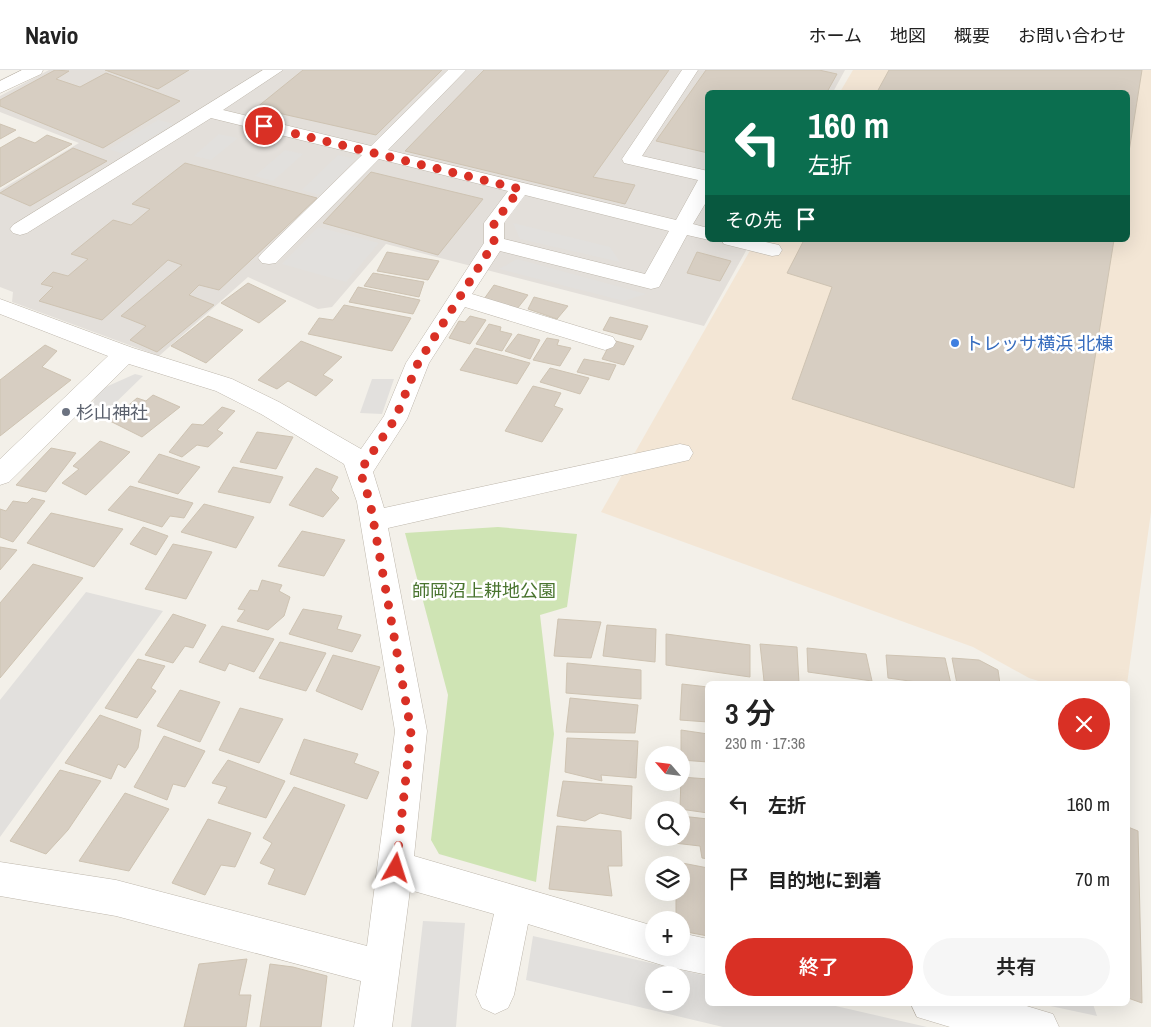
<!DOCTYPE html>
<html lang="ja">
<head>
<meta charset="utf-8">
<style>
	body { margin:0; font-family:"Archivo Narrow","Noto Sans JP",sans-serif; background:#f6f6f6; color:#222; height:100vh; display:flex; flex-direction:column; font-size:19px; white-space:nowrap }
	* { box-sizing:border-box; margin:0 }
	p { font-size:16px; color:#767676 }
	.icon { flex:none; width:28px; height:28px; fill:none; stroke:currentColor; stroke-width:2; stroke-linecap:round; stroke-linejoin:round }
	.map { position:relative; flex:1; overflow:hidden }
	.side { position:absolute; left:705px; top:611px; width:425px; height:325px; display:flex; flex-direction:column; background:#fff; border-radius:8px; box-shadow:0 5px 20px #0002 }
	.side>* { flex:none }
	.top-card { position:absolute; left:705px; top:20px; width:425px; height:152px; border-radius:8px; box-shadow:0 5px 20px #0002; background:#0b6e4f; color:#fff; overflow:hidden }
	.needle { width:32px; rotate:298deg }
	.fabs { position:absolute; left:645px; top:676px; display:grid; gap:10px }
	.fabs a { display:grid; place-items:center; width:45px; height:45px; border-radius:50%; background:#fff; box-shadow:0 5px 20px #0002; font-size:25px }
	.pin { position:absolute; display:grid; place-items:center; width:42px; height:42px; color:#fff; margin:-21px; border:2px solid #fff; border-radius:50%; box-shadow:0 1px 5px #0007 }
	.me { position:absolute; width:55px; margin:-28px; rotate:6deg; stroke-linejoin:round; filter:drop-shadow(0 0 4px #0008) }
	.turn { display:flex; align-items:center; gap:18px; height:105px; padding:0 20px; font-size:22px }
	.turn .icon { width:65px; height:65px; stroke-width:2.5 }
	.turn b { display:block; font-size:35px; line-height:42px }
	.then { display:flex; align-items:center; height:48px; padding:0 20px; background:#0003; gap:10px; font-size:19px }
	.round { display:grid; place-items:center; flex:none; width:52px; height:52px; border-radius:26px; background:#f6f6f6 }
	.headline { display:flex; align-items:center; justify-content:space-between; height:85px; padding:0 20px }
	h1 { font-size:30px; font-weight:600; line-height:38px }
	.button { display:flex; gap:10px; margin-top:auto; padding:10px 20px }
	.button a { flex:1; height:58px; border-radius:30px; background:#d93025; color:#fff; font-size:20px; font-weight:600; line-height:58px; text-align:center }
	.button a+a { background:#f6f6f6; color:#222 }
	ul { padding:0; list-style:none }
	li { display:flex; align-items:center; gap:15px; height:75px; padding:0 20px }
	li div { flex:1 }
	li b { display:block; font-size:19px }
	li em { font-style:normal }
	header { display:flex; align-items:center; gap:30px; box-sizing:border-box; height:70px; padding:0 25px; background:#fff; border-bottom:1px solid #e0e0e0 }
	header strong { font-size:24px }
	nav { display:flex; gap:28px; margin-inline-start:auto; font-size:18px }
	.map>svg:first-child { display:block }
	.commercial { fill:#f3e6d5 }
	.industrial { fill:#e3dfda }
	.green { fill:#cfe4b4 }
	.parking { fill:#e2e0dd; fill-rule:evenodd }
	.building { fill:#d7cec2; stroke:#cec3b2 }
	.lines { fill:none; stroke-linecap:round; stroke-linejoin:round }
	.minor-casing { stroke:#beb7ac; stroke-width:1 }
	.minor { fill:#fff; fill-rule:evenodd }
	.route { stroke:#d93025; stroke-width:9; stroke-dasharray:0 16.2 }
	.shop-dot { fill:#3f7fe0; stroke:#fff; stroke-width:2 }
	.worship-dot { fill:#6b7280; stroke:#fff; stroke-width:2 }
	.labels { text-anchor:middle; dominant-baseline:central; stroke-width:5; stroke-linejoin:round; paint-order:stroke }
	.shop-label { font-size:18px; fill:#366cbe; stroke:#fff; text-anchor:start }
	.worship-label { font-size:18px; fill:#5b616d; stroke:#fff; text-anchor:start }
	.park-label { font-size:18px; fill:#49742f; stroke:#fff }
</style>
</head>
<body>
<header>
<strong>Navio</strong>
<nav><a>ホーム</a><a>地図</a><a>概要</a><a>お問い合わせ</a></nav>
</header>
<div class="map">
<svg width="1151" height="957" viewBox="0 0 1151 957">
	<rect width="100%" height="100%" fill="#f3f0e9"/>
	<path class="commercial" d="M853,0h298v442l-24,172h-79l-19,-6 -56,-31 -372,-135 155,-272h372v-148h-288z"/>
	<path class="industrial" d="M49,0h796l-12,22h-125v148h44l-48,86 -318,-82 -54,63 -14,2 -70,-32 -89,79 -147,-54 1,-10 -13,-5v-97l79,-47 -79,-31v-16z"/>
	<path class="green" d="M498,457l79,7 -10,73 -27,8 14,119 -18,148 -97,-28 -8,-14 17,-145 -43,-162z"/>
	<path class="parking" d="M158,50l16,4 -50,30 -15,-5z
		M219,64l19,4 -27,22 -17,-4z
		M285,80l18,4 -30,27 -18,-5z
		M338,85l18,4 -36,36 -18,-5z
		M513,153l97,24 10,15 -100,-23z
		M318,157l61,16 -33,39 -64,-18z
		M517,189l129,35 -22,7 -125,-32z
		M135,304l8,2 -38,37h-17l11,-23z
		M372,309h22l-12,35 -22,-1z
		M86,522l77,19 -163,226v-137z
		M423,851l42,2 -9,104h-45z
		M533,866l174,40 1,28h119l100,23h-204l-197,-47zM654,905h27v27h-27z
		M1041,934h52l4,12z"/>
	<path class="building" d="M55,0l14,1 -13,8 24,8 26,-14 74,28 -77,47 -103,-42v-6z
		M105,0h84l-31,19z
		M303,0h139l-66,65 -120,-27z
		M484,0h185l-76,107 42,8 -10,19 -220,-53z
		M706,0h113l18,4 -10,18h-119v61l-52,-12z
		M889,0h253l-14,88v-66h-251z
		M0,54l16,6 -16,9z
		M47,65l25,9 -72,43v-39l19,-11 16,6z
		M73,78l34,13 -77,45 -30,-13z
		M185,93l132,35 -98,92 -20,-5 -10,10 25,10 -57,47 -27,-12 16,-14 -25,-10 61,-51 -14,-5 -66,60 -63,-19 14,-14 -12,-3 12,-12 15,4 20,-17 -17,-5 42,-34 18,5 19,-16 -18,-5z
		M371,102l112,27 -45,56 -115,-32z
		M804,170h310l-40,248 -282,-89 40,-112 -45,-14z
		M387,182l52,9 -11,19 -51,-9z
		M697,182l34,9 -11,20 -33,-8z
		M373,203l51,9 -5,15 -55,-11z
		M248,213l38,18 -27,22 -38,-20z
		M494,215l34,10 -11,14 -33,-10z
		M358,217l62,13 -7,14 -64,-12z
		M534,227l34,9 -11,13 -29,-10z
		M344,235l67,13 -19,33 -84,-17 11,-16 14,2z
		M208,246l35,14 -37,33 -35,-17z
		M470,246l16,4 -16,24 -21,-6 10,-17 6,1z
		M610,247l38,9 -7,14 -38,-10z
		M489,254l12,3 -1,4 12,3 -10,17 -26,-7z
		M518,264l22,6 -10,19 -25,-8z
		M547,268l12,2 -2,5 14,3 -11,18 -27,-6z
		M612,270l22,6 -10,19 -22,-6z
		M301,271l41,16 -19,18 10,5 -17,16 -28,-15 -11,8 -19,-9z
		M45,275l12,6 -15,16 29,13 -71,56v-56z
		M475,278l55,15 -13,21 -57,-14z
		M584,289l32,6 -7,15 -32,-8z
		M550,298l39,10 -9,16 -40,-12z
		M533,316l28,7 -7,13 9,3 -21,33 -37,-11z
		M153,325l27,12 -38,30 -32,-16 27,-23 9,3z
		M222,337l13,4 -18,19 6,3 -15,14 -11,-2 -15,12 -13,-5 23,-28 11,1z
		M257,362l36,5 -17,32 -36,-7z
		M100,371l30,11 -44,43 -24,-12 17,-14 -6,-3z
		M51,378l25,5 -30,39 -30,-7z
		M159,384l41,13 -22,27 -40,-12z
		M233,397l50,10 -13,26 -52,-11z
		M316,398l22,9 -7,13 8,8 -16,19 -34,-12z
		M130,416l63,17 -9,15 -14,-2 -8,11 -54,-17z
		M32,428l13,3 -32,41 -13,-5v-28l6,2 7,-10 14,2z
		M204,434l50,13 -18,31 -55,-16z
		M51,443l72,16 -29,38 -67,-24z
		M143,457l25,9 -12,19 -26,-11z
		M302,461l43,9 -21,36 -46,-10z
		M173,474l39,8 -26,47 -41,-10z
		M0,477l17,3 -17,20z
		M33,494l50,14 -83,100v-75z
		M262,510l20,5 -3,6 11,6 -6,19 -16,14 -31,-9 8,-11 -7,-1 12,-19 8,1z
		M303,539l39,7 -5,13 24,6 -9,17 -63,-18z
		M173,544l33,11 -13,23 -8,-2 -12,17 -28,-8z
		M558,549l43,3 -10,36 -37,-2z
		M607,555l49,4 -1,33 -52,-6z
		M222,556l52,13 -20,33 -25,-9 -4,8 -26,-9z
		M666,564l84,11v32l-84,-12z
		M280,572l46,11 -20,38 -47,-13z
		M760,574l37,3 2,36 -35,-2z
		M807,578l59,6 6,27 -64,-9z
		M333,585l47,12 -18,43 -46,-19z
		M886,585l59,3 6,26h-20l-43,-6z
		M952,588l27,2 19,10 2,14h-43z
		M138,589l27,7 -14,22 5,3 -19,27 -32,-10z
		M567,593l74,7v29l-75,-6z
		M682,614l26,3v35l-28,-2z
		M180,620l40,12 -20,40 -43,-16z
		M570,628l68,7 -3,28 -69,-1z
		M240,638l43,11 -24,44 -40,-13z
		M100,645l41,15 -3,18 -13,20 -7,-4 -7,15 -46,-16z
		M681,660l27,4v28l-27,-2z
		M164,666l41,15 -20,36 -12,-3 -6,16 -33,-13z
		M567,668l71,3 -2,37 -35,-3 1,6 -37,-9z
		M304,669l54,15 -4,9 25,9 -12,27 -77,-25z
		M228,690l57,21 -19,37 -48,-15 9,-16 -15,-4z
		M60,700l41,11 -33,49 -22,24 -36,-13z
		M681,707l27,2v34l-28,-4z
		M563,711l69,5 -1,33 -31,-6 -15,8 -28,-5z
		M294,717l51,18 -40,90 -37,-11 7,-15 -15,-6 12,-20 -9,-5z
		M125,723l44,16 -40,62 -50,-10z
		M681,746l27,3v40l-6,-1 -2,-12 -26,-3v-5h7z
		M208,749l43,14 -16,34 -14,-2 -16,30 -33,-12z
		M557,756l64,5 1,35h-14l4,30 -63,-7z
		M1128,757l10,4 4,172 -14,-5z
		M677,792l31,6v68l-27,-5v-11h-5v-28h5v-27h-4z
		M247,889l-8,36h12l-5,32h-62l15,-63z
		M270,894l23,3 34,9 -6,51h-61z"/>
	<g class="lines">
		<g class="minor-casing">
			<path id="minor" d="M22,0h21l-2,4 -41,19v-12z
				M263,0h20l-60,40 148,36 77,-76h18l-78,80 288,70 22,-40 -74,-17 -2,-4 60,-89h16l-56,86 66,15v28l-15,25 15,4 1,12 -22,-5 -28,52 -8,2 -151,-38 -28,43 141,43 3,5 -3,5 -8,3 -140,-43 -36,56 -22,56 -34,53 11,36 296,-64 9,2 4,7 -4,7 -9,2 -292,66 39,203 -13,125 240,70v22h27v-15l27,6v36l-43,-9 -137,-42 -14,71 -6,13 -13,6 -13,-6 -6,-13 18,-81 -84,-24 -18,137h-38l7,-46 -245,-65 -116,-20v-34l116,18 251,66 28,-215 -38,-229 -13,-38 -83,-50 -45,-23 -87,-27 -120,118 -9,3v-26l108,-103 -108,-42v-15l133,49 99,31 47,23 82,47 23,-33 22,-53 78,-120v-20l24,-32 -129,-32 -103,104 -7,1 -7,-1 -4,-5 4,-5 100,-98 -151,-37 -184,115 -7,2 -7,-2 -3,-4 3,-4zM525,125l144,36 -24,43 -141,-35v-16z
				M721,170h36l22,5 3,5 -3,5 -7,1 -48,-12z
				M911,934h109l33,10 6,13h-109l-33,-10z"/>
		</g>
		<use href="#minor" class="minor"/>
	</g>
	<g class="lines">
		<path class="route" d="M264,56l256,63 -26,34v20l-76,120 -23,56 -35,52 10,31 41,229 -15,137"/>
	</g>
	<circle class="shop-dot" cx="955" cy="273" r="5"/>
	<circle class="worship-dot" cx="66" cy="342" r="5"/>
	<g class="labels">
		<g class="shop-label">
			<text x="965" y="273">トレッサ横浜 北棟</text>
		</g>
		<g class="worship-label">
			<text x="76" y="342">杉山神社</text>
		</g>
		<g class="park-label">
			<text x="484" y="520">師岡沼上耕地公園</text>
		</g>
	</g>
</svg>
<div class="fabs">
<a><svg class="needle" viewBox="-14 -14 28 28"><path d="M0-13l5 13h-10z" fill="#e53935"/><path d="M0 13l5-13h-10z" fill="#767676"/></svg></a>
<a><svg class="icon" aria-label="search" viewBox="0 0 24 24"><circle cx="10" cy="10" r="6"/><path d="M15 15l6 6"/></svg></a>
<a><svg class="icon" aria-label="layers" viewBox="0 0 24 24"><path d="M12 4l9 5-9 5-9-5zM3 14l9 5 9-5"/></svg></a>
<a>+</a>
<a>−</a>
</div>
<div class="pin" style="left:264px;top:56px;background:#d93025"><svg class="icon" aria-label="arrive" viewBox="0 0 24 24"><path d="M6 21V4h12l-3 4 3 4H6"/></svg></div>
<svg class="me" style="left:396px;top:798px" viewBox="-20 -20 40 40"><path d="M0-17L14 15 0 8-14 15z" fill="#d93025" stroke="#fff" stroke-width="4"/></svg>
<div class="top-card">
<div class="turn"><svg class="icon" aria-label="left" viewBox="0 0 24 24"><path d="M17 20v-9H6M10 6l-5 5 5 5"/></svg><div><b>160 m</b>左折</div></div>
<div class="then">その先<svg class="icon" aria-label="arrive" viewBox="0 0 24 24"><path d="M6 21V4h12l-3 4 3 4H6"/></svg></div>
</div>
<section class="side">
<div class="headline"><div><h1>3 分</h1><p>230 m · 17:36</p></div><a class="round" style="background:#d93025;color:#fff"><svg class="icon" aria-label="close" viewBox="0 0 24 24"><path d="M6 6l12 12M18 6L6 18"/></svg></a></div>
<ul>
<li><svg class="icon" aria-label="left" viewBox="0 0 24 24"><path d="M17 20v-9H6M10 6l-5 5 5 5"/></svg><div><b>左折</b></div><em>160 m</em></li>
<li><svg class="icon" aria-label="arrive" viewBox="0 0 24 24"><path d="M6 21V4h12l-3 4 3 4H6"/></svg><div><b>目的地に到着</b></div><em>70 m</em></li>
</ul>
<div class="button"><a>終了</a><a>共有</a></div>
</section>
</div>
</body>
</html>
